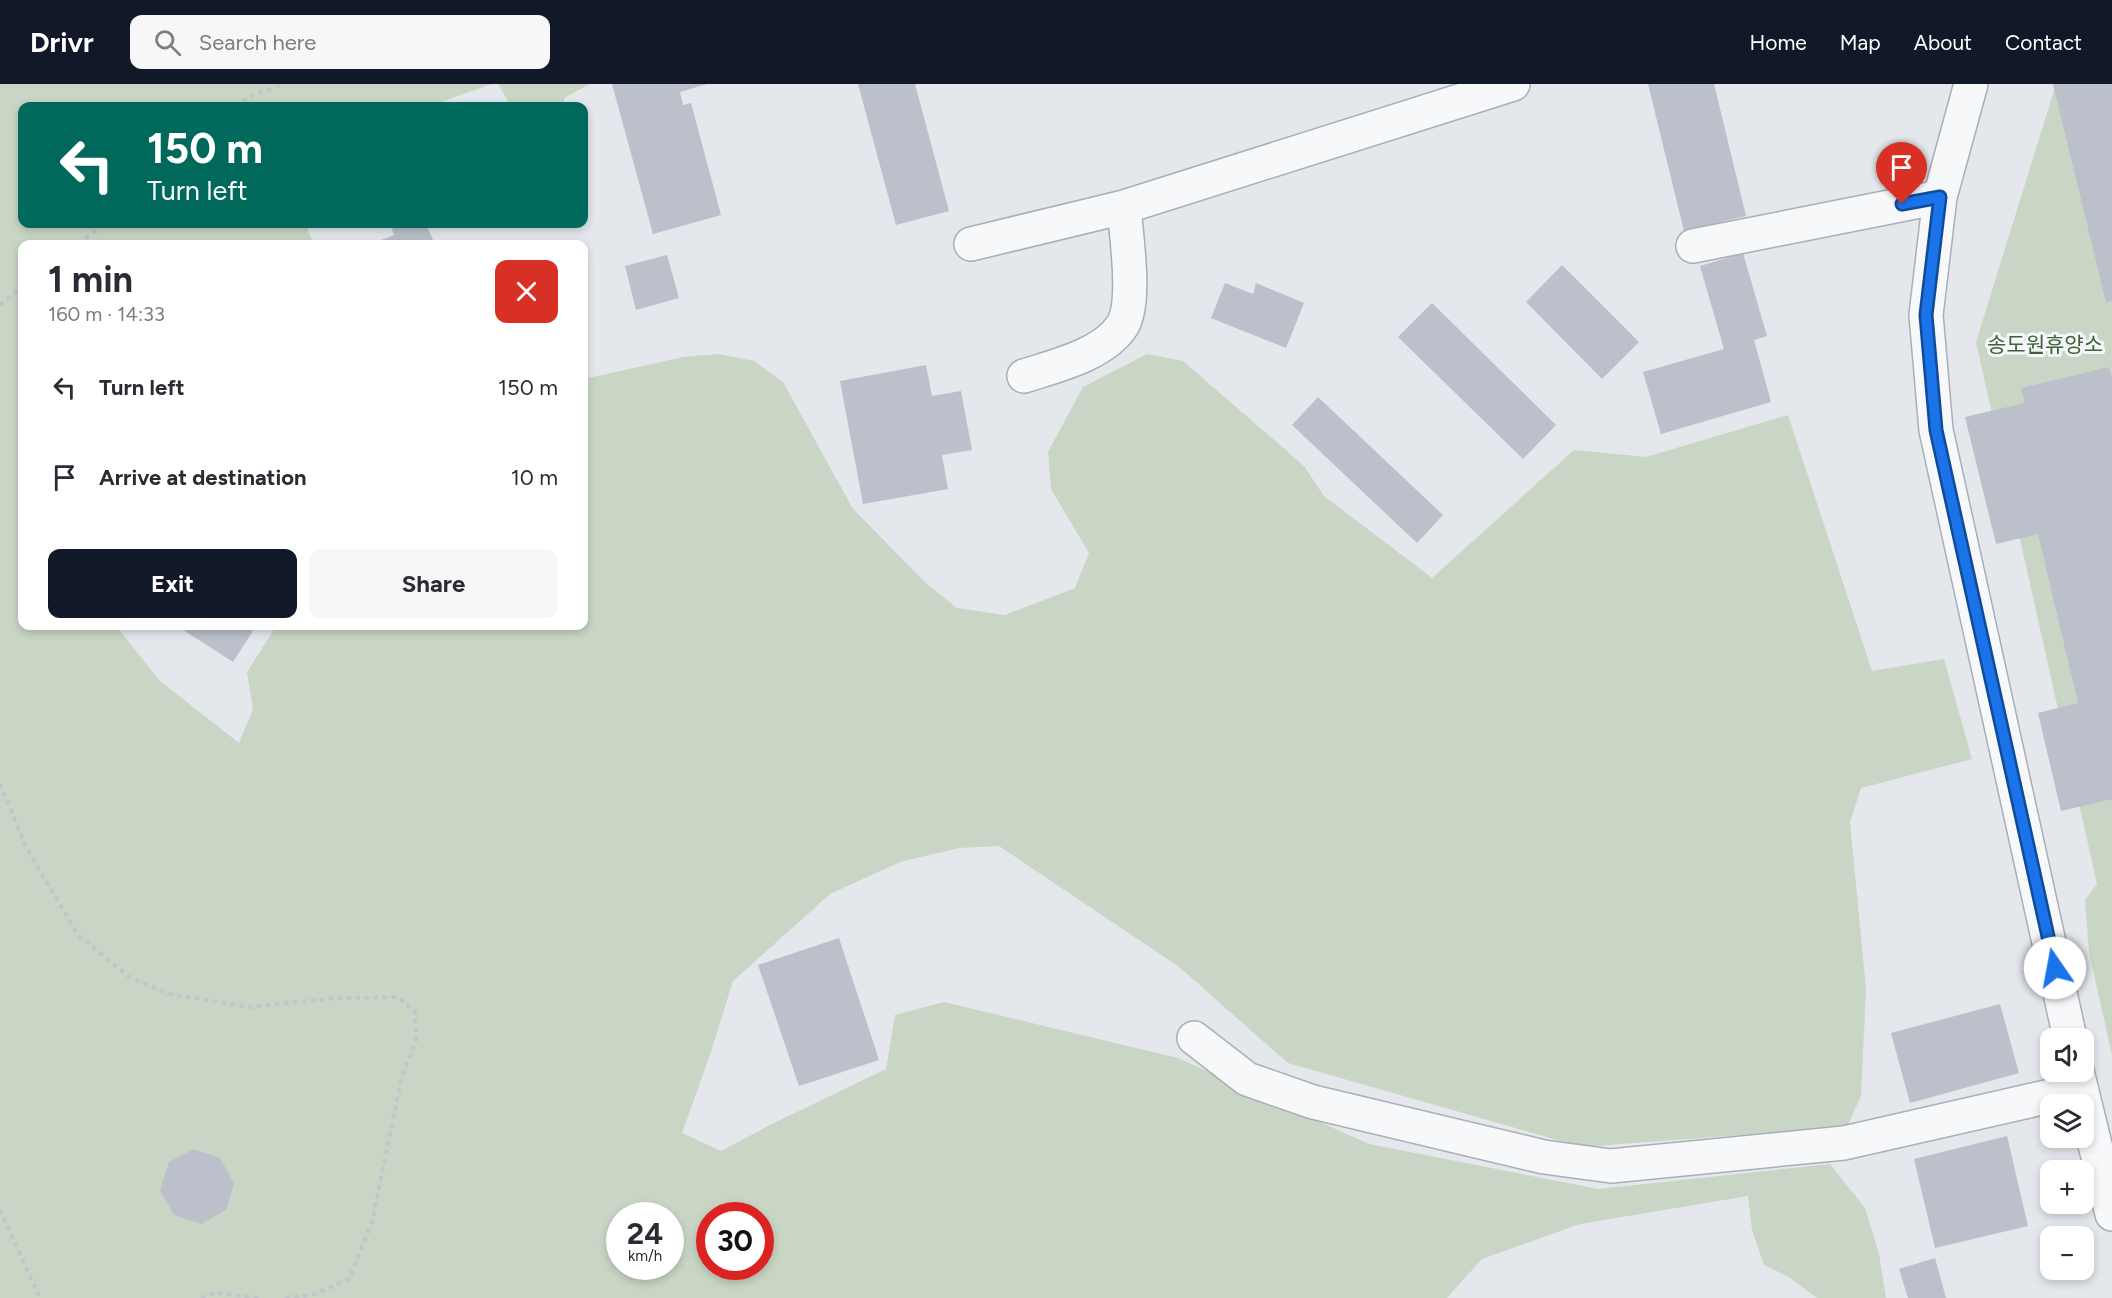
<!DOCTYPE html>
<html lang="en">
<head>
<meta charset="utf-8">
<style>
	body { margin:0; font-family:Figtree,"Noto Sans KR",sans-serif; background:#f7f7f7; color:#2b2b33; height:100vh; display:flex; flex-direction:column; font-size:22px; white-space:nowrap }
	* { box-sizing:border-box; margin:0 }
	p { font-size:20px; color:#7c7c81 }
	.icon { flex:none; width:33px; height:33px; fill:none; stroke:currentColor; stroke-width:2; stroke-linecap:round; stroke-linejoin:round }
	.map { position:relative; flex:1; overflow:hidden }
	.side { position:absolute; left:18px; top:156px; width:570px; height:390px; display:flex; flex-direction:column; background:#fff; border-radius:12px; box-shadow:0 3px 9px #0003 }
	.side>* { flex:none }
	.banner { position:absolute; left:18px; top:18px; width:570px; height:126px; border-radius:12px; box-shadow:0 3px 9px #0003; background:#00695c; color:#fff; overflow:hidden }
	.controls { position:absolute; left:2040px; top:944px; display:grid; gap:12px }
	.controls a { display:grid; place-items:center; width:54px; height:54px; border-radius:12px; background:#fff; box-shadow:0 3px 9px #0003; font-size:30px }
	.speed { position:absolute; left:606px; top:1118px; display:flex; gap:12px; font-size:30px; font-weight:700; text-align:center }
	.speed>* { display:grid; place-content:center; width:78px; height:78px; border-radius:50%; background:#fff; box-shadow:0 3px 9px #0003; line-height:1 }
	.speed small { font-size:15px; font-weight:400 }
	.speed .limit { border:9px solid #d22; background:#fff; color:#111 }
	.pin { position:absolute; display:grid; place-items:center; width:51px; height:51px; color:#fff; margin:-62px -26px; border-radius:50% 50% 50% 0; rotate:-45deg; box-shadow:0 0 6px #0007 }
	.pin .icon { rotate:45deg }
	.me { position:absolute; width:66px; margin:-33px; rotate:348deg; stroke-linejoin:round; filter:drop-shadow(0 0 4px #0008) }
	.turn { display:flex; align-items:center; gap:21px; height:126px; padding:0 30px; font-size:27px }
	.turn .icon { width:78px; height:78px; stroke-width:2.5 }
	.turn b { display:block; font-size:42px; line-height:51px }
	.round { display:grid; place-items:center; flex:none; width:63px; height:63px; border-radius:12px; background:#f7f7f7 }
	.head { display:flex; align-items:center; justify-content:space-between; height:102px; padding:0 30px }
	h1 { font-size:36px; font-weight:700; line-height:45px }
	.primary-button { display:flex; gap:12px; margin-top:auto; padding:12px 30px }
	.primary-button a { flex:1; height:69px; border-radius:12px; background:#111827; color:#fff; font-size:24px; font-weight:700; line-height:69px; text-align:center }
	.primary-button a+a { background:#f7f7f7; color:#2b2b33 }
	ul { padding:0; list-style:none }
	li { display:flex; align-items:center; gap:18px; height:90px; padding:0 30px }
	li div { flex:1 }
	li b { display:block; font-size:22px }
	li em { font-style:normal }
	header { display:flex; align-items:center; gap:36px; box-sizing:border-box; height:84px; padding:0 30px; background:#111827; color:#fff }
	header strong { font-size:28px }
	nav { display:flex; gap:33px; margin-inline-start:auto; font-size:21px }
	.search { width:420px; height:54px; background:#f7f7f7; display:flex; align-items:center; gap:15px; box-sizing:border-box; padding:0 21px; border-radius:12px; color:#7c7c81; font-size:22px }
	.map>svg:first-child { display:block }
	.green { fill:#c9d6c5; fill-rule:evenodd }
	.building { fill:#bbc0ca }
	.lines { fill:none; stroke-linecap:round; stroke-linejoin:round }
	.minor-casing { stroke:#a9aeb7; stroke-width:36 }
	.path { stroke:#c2c5cb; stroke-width:4; stroke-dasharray:4.5 4.5; stroke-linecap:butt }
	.minor { stroke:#f7f8fa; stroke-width:33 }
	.route-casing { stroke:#114b97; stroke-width:15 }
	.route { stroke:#1a73e8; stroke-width:10 }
	.labels { text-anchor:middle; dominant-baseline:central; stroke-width:6; stroke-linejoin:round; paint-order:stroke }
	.park-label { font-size:21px; fill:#3f6138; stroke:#f4f6f9 }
</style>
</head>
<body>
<header>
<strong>Drivr</strong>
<div class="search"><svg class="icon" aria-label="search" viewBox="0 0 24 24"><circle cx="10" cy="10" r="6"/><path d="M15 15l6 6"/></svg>Search here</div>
<nav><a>Home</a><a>Map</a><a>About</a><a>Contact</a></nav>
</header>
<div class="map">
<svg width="2112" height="1214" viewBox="0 0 2112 1214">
	<rect width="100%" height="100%" fill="#e4e7ec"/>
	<path class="green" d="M0,0h492l-63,22h-407v118h287l-1,7 6,13h-292v382h94l44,55 79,62 14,-34 -6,-37 29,-46h308v-247l99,-22 36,-3 35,7 29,21 70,127 75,76 29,23 48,7 70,-27 14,-35 -38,-64 -3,-37 35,-65 64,-33 36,7 121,105 20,30 108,82 142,-128 72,7 142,-42 84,256 72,-12 28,100 -111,29 -11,34 16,167 -5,107 -14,31 -265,20 -294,-84 -110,-97 -179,-120 -40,2 -59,14 -70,32 -97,87 -23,74 -28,78 39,18 49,-26 116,-56 9,-54 49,-13 234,56 191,86 229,45 232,-25 35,44 14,46 7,44h-69l-28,-21 -25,-12 -12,-35 -4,-34 -168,28 -98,35 -35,39h-1447zM620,1131h50v51h-50zM710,1131h50v51h-50z
		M498,0h92l-26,14v8h-53z
		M2056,0h56v971l-23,-103 -4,-52 12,-16 -121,-542z"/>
	<path class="building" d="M612,0h95l-27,8 3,13 8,-2 30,112 -68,19z
		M858,0h57l34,127 -53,14z
		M1648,0h66l32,132 -62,15z
		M2053,0h59v217l-6,1z
		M390,140h36l8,18 -6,2h-57l23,-9z
		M1743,169l24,83 -13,4 17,62 -110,32 -18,-62 81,-23 -24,-83z
		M667,171l12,43 -43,12 -11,-44z
		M1562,181l77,77 -37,37 -76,-77z
		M1225,199l28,11 3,-11 48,20 -18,45 -75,-30z
		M1432,219l124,122 -33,34 -125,-122z
		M926,281l6,31 29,-5 11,59 -30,5 6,34 -85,15 -23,-123z
		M2109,283l3,11v421l-51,12 -23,-98 40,-10 -40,-169 -42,10 -31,-127 60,-14 -4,-15z
		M1318,313l125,118 -26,28 -125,-118z
		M177,542h68l8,5 -20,31z
		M839,854l40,122 -80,26 -41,-121z
		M2000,920l19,69 -109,30 -19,-70z
		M2007,1052l21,90 -93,22 -21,-89z
		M194,1065l26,9 14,25 -8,27 -25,14 -27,-9 -14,-25 9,-28z
		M1935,1174l11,40h-38l-9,-29z"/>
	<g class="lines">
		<g class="minor-casing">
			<path id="minor" d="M1971,0l-31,113 -14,118 10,115 134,608
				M971,160l153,-37 389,-123
				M1693,162l247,-49
				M1024,292c31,-10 79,-21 98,-50 15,-23 4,-91 2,-119
				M1194,954l53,41 66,23 231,55 67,9 233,-23 237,-54
				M2077,987l35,143"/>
		</g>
		<path class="path" d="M235,22l18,-11 31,-11
			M78,160l27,-20
			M0,221l22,-17
			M0,700l27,65 51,86 51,42 40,17 81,13 86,-9 62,-1 17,15 1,28 -15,40 -29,142 -23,57 -37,16 -29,3
			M0,1126l40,88
			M201,1214l14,-5 46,5"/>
		<use href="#minor" class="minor"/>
	</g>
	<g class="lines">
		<g class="route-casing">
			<path id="route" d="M1902,120l38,-7 -14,118 10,115 119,538"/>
		</g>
		<use href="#route" class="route"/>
	</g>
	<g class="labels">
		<g class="park-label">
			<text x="2045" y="260">송도원휴양소</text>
		</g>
	</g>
</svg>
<div class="controls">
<a><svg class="icon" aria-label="sound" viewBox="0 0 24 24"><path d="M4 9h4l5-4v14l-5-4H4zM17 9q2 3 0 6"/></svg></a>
<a><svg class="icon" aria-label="layers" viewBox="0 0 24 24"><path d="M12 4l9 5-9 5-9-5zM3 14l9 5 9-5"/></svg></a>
<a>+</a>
<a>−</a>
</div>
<div class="speed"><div>24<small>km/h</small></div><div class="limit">30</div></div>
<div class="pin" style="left:1902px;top:120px;background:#d93025"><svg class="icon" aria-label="arrive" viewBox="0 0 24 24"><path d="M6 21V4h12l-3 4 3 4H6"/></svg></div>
<svg class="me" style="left:2055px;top:884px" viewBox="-20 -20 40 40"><circle r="19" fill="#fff"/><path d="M0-13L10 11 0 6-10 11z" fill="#1a73e8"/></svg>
<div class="banner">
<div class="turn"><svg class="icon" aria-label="left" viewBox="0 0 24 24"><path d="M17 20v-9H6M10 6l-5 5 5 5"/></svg><div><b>150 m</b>Turn left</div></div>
</div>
<section class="side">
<div class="head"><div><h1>1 min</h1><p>160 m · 14:33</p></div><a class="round" style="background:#d93025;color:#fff"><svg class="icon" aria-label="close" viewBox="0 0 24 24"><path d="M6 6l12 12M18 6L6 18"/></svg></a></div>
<ul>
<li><svg class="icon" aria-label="left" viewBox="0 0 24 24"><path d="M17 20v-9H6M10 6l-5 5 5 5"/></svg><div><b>Turn left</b></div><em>150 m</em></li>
<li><svg class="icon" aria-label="arrive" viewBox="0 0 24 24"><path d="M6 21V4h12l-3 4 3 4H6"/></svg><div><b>Arrive at destination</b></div><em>10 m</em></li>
</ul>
<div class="primary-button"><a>Exit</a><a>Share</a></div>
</section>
</div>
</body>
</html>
